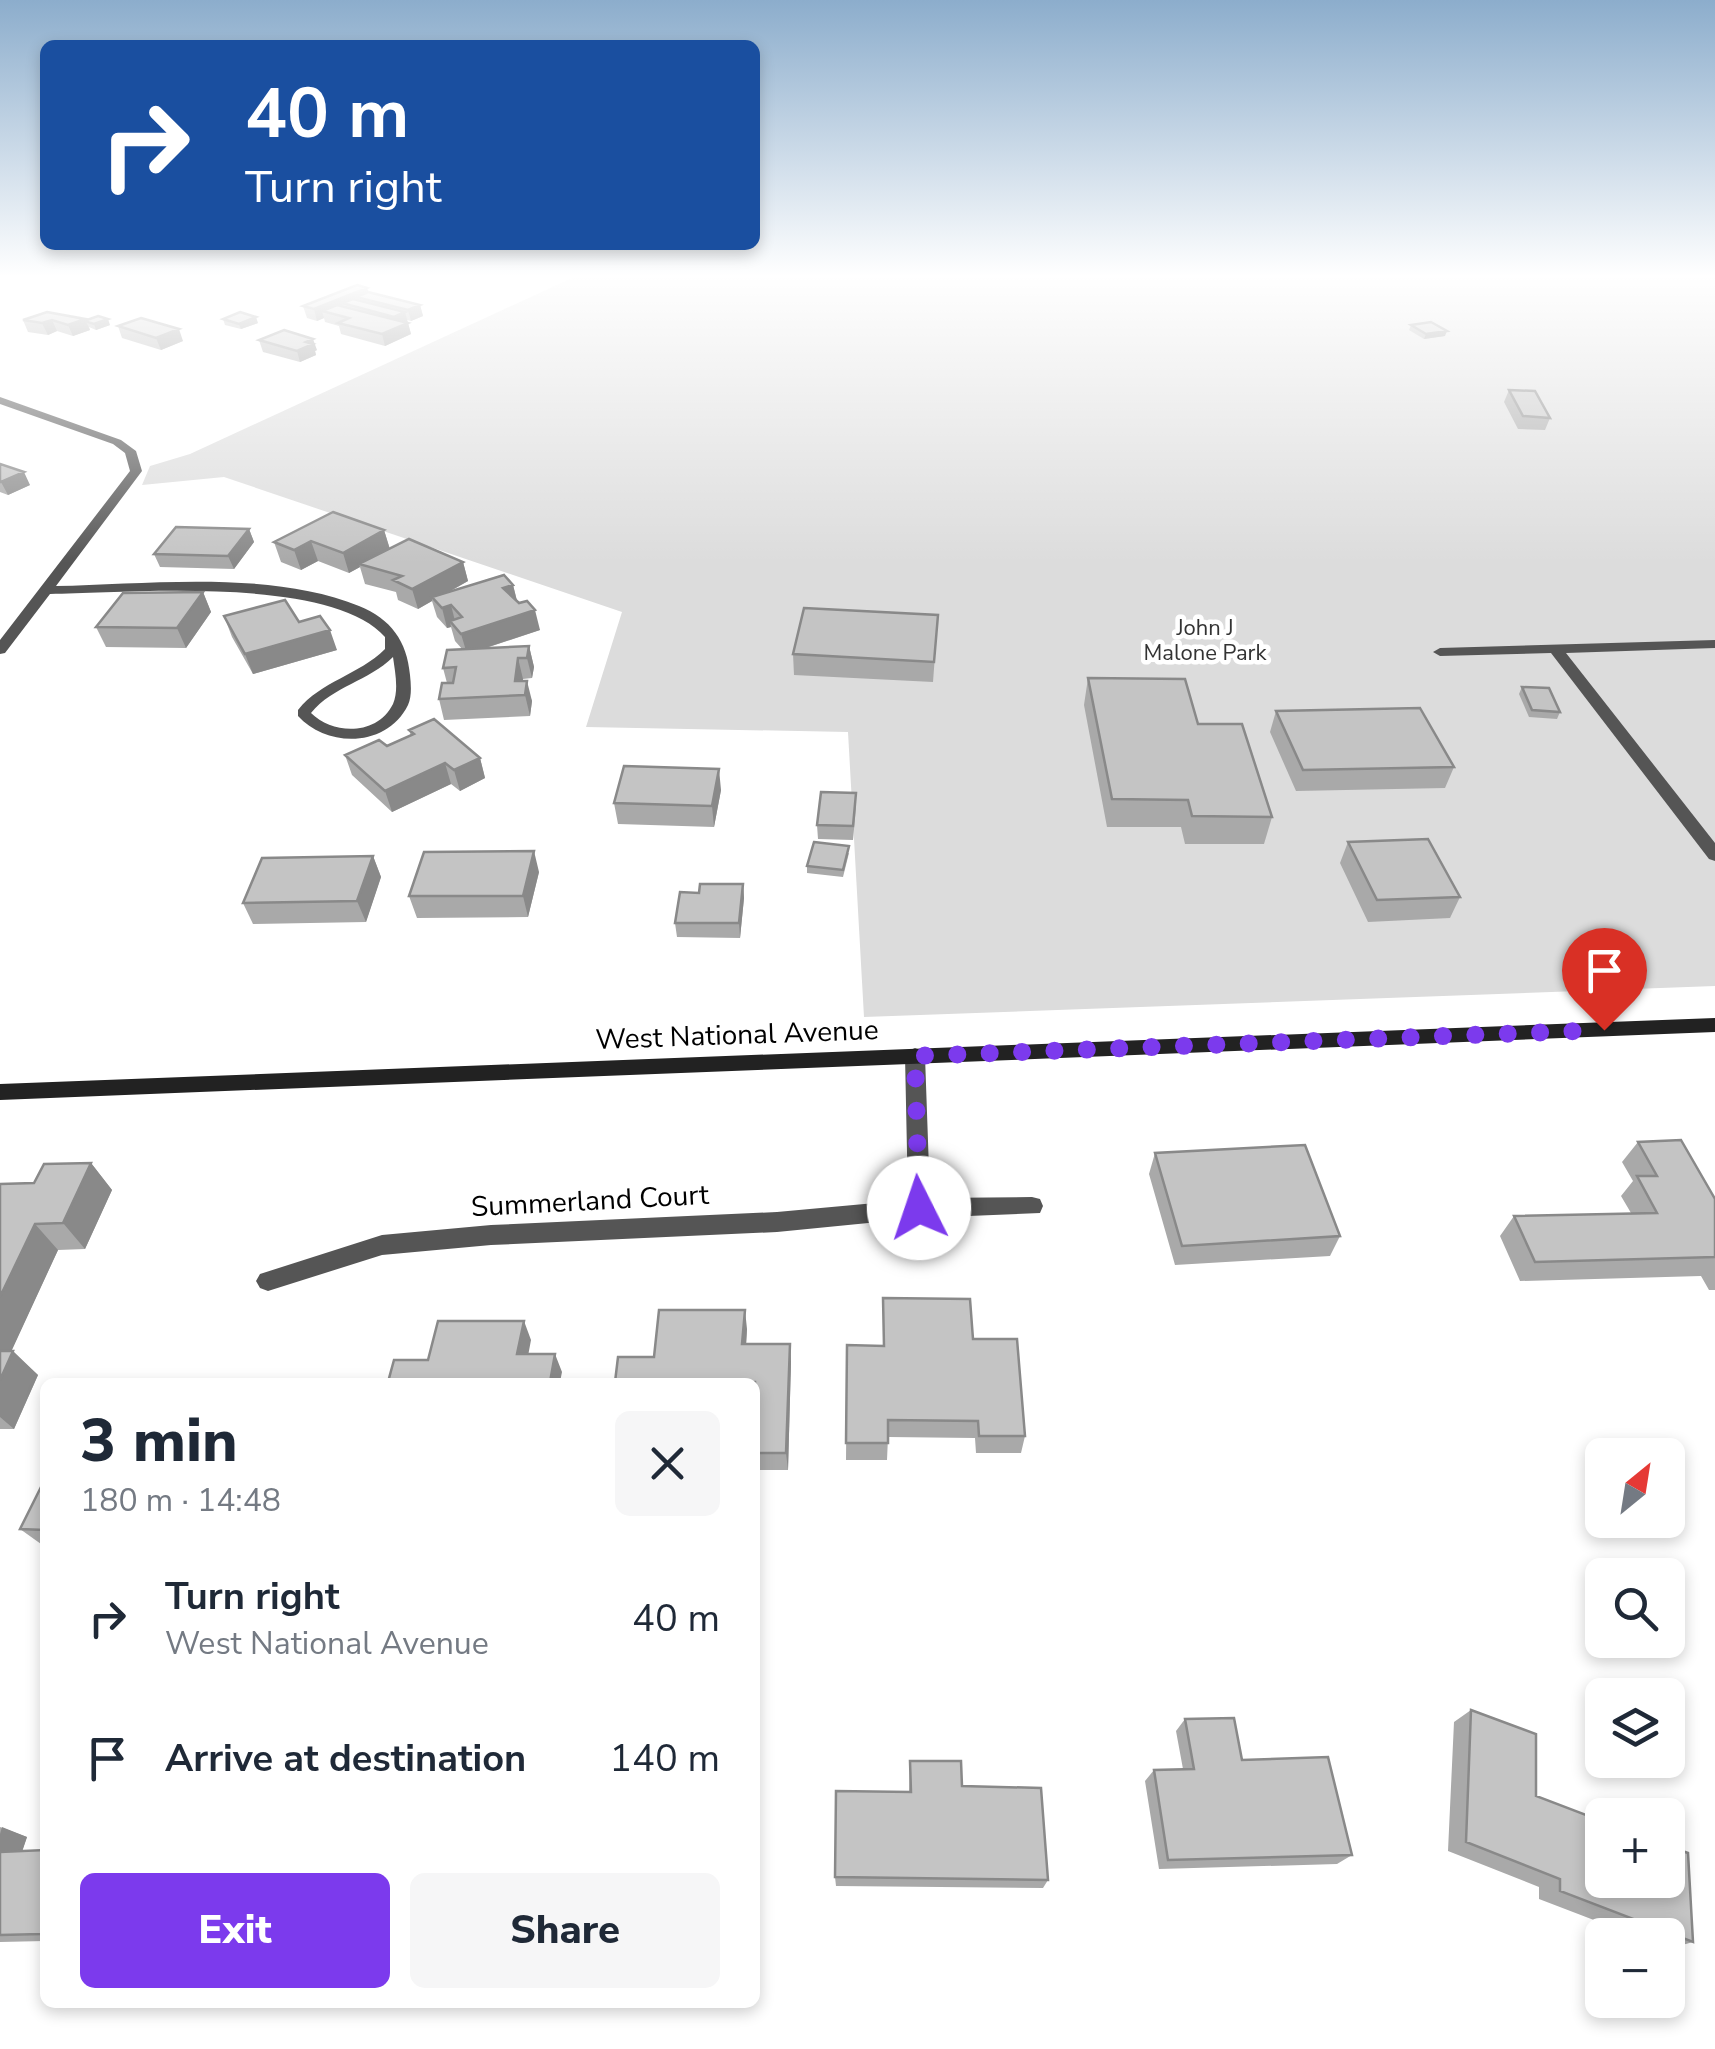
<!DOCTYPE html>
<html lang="en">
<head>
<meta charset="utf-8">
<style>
	body { margin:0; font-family:"Nunito Sans",sans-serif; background:#f6f6f7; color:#1f2937; height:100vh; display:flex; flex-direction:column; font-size:38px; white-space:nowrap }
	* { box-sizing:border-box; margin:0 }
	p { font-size:32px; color:#747a83 }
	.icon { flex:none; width:55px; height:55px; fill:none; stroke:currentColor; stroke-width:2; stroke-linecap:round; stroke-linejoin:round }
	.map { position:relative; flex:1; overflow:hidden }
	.drawer { position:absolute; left:40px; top:1378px; width:720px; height:630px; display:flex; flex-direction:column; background:#fff; border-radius:15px; box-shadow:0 5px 15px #0003 }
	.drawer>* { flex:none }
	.top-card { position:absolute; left:40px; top:40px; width:720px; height:210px; border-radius:15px; box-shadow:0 5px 15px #0003; background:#1a4fa0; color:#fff; overflow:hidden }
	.needle { width:65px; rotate:30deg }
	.controls { position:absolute; left:1585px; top:1438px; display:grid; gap:20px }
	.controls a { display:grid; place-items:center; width:100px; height:100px; border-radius:15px; background:#fff; box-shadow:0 5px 15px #0003; font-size:50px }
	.pin { position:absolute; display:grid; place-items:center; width:85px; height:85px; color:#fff; margin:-102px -42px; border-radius:50% 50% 50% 0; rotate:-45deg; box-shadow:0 0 10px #0007 }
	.pin .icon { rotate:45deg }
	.me { position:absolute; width:110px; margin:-55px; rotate:356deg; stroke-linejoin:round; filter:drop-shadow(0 0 8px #0008) }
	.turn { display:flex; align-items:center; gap:35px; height:210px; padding:0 40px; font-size:45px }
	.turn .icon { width:130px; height:130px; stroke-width:2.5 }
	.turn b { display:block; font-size:70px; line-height:85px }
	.round { display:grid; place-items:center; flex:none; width:105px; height:105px; border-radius:15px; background:#f6f6f7 }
	.overview { display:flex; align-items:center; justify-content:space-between; height:170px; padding:0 40px }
	h1 { font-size:60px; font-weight:800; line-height:75px }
	.cta { display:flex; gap:20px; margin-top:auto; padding:20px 40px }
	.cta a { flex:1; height:115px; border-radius:15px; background:#7c3aed; color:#fff; font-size:40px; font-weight:800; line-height:115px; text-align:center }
	.cta a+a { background:#f6f6f7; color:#1f2937 }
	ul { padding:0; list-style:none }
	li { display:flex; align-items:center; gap:30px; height:140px; padding:0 40px }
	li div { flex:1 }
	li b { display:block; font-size:38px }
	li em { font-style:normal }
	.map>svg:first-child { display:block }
	.green { fill:#dcdcdc }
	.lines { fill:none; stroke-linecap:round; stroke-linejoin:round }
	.minor { fill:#555; fill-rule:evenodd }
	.secondary { fill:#222; fill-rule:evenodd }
	.wall { fill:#a9a9a9 }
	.shaded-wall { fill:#898989 }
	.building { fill:#c4c4c4; stroke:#898989; stroke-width:2.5 }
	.route { stroke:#7c3aed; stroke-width:18; stroke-dasharray:0 32.4 }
	.labels { text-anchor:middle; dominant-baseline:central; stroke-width:9; stroke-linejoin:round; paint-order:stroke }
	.far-park-label { font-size:22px; fill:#333; stroke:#fff }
	.street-label { font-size:28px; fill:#000; stroke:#fff }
</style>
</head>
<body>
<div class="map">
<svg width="1715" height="2049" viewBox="0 0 1715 2049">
	<rect width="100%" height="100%" fill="#fff"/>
	<path class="green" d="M574,277h1141v709l-851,31 -16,-285 -262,-5 36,-115 -398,-135 -82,8 8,-19 40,-12z"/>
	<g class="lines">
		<path class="minor" d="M0,397l121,43 15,11 6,20 -86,115c94,-2 215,-16 303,20 32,13 48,35 51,69 1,10 2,21 -2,30 -21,43 -81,43 -110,11v-6c23,-29 61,-35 87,-61v-12c-54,-62 -257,-44 -335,-43l-45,59 -5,1v-14l130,-169 -5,-18 -12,-9 -113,-40zM393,657c2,15 6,33 0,47 -16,32 -60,31 -82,9 22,-27 58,-32 82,-56z
			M1715,640v8l-149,5 149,190v18l-6,-2 -158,-206 -111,3 -7,-4 7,-4z
			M915,1048l7,3 3,5 5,142 102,-1 8,2 3,7 -3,7 -121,5 -142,14 -286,13 -109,10 -114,36 -8,-3 -4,-7 4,-7 122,-39 109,-10 286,-13 131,-12 -3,-144 3,-5z"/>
		<path class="secondary" d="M1715,1018v14l-1715,68v-16z"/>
	</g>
	<path class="wall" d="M367,288l2,4 51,13 3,11 -12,5 -4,-1 4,14 -26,12 -44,-12 -2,-8 -14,-4 -1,-4 -7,3 -10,-3 -4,-12z
		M223,319l35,4 -17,6 -16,-4z
		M23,320h63l24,5 -14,5 -7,-3 1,3 -17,6 -16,-5 -9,4 -20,-3z
		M1411,325l34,11 -21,3 -15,-9z
		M118,326l65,15 -22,9 -39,-12z
		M259,340l58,10 -2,1 1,4 -16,7 -37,-10z
		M1509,390l41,28 -5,12 -27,-1 -14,-27z
		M0,464l30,21 -22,10 -8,-3z
		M249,529l5,13 -20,27 -74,-2 -6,-13z
		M384,530l6,19 73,13 5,19 -19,11 64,-7 4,16 23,29 -57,19 46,-3 5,21 -2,11 -9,1v2l9,20 -2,15 -86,4 -5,-21 8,-16 -4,-15 20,-18 -8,-9 -4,-14 -4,1 -10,-11 -5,-16 -14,8 -20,-9 -2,-8 -31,-8 -5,-17 -11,6 -31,-12 -17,9 -20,-8 -7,-20z
		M203,592l8,20 -25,36 -80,-1 -10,-20z
		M938,615l-5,67 -139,-7 -1,-21z
		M224,616l75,6 38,28 -84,24 -21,-37z
		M1088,678l110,46 74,93 -8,27h-79l-4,-17h-74l-23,-122z
		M1522,687l38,25 -3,7 -28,-2 -10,-23z
		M1276,711l178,56 -9,21 -149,3 -26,-59z
		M409,730l71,28 5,20 -25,13 -9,-7 -59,28 -40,-37 -7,-20 42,-9 24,-10z
		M721,790l-7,37 -96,-3 -4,-21z
		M856,807l-3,33 -35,-1 -1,-14z
		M1348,842l112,55 -10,21 -82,4 -28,-59z
		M849,853l-6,24 -36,-4v-7z
		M373,856l8,21 -15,45 -113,2 -10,-21z
		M539,872l-11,45 -111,1 -8,-22z
		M743,884l1,14 -4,40 -63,-1 -2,-14 24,-30z
		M1638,1142l77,57v91h-6l-8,-14 -181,5 -20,-45 14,-20 117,-3 -10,-17 12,-15 -11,-19z
		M1155,1153l185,83 -10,20 -155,9 -26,-91z
		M91,1163l21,27 -27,59 -27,1 -47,101 27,24 -24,54h-14v-245l34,-1z
		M883,1298l90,41 52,97 -4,17h-45l-1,-15 -87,-1 -1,23h-41l1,-115 36,1z
		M747,1329l-1,15h44l1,18 -3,108h-33v-88l-101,-25z
		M45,1479v66l-4,-1 -21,-15z
		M1471,1710l65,86 157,146 -25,7v-14h-35l-94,-36v-12l-91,-36 6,-129z
		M1185,1719l57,41 110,95 -15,9 -178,5 -14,-88 9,-11 29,-1 -7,-38z
		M910,1761l52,25 86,94 -5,8 -207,-2 -1,-9 74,-85z
		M0,1827l27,10 -5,14 23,-1v91l-45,1z"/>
	<path class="shaded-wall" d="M367,288l3,11 -14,-2 2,7 -16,-1 2,7 -22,1 2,7 -7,3 -3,-12z
		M420,305l3,11 -12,5 -3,-11z
		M405,312l6,22 -26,12 -3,-12 15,-6 -3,-11z
		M256,317l2,6 -17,6 -2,-5z
		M85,319l5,11 -17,6 -5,-11z
		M108,319l2,6 -14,5 -2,-6z
		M52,320l5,11 -9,4 -6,-12z
		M179,329l4,12 -22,9 -5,-12z
		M1447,331l-2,5 -21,3 2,-5z
		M313,339l4,11 -2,1 1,4 -16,7 -3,-11 9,-9z
		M24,472l6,13 -22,10 -7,-13z
		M249,529l5,13 -20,27 -6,-13z
		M384,530l6,20 -31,14 1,3 -11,6 -6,-20z
		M311,541l7,20 -17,9 -7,-20z
		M463,562l5,19 -34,19 -2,-3v4l-14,8 -6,-20z
		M513,585l5,20 -15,-17z
		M203,592l8,20 -25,36 -9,-20z
		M451,605l5,20 -6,-4 1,6 -4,1 -5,-20z
		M535,610l5,20 -73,24 -6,-20z
		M330,630l7,20 -84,24 -8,-20z
		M529,646l5,21 -2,11 -5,-20z
		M518,658l5,21 -3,16 -5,-14z
		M527,681l5,20 -2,15 -5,-21z
		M480,758l5,20 -25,13 -6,-21z
		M445,763l6,21 -59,28 -7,-21z
		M719,769l2,21 -7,37 -2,-21z
		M534,851l5,21 -11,45 -5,-21z
		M373,856l8,21 -15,45 -9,-21z
		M743,884l1,14 -4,40 -1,-15z
		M91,1163l21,27 -27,59 -22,-26z
		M35,1224l23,26 -58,126v-79z
		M745,1310l2,19 -2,34 -3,-19z
		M524,1321l7,19 -6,32 -8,-18z
		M790,1344l1,18 -3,108 -2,-17z
		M13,1351l25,24 -24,54 -14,-12v-37z
		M555,1354l7,18 -2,10h-10z
		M2,1827l25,10 -8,24 -19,-7v-20z"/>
	<path class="building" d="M357,285l10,3 -53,21 -11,-3z
		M368,292l52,13 -12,5 -52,-13z
		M353,299l52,13 -11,5 -52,-14z
		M337,305l71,18 -26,11 -44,-11 11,-5 -27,-7z
		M47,312l38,7 -17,6 -16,-5 -10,3 -19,-3z
		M240,312l16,5 -17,7 -16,-5z
		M98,316l10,3 -14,5 -10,-3z
		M141,318l38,11 -23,9 -38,-12z
		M1431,322l16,9 -21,3 -15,-9z
		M284,330l29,9 -7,3 7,2 -16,7 -38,-11z
		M1509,390l26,1 15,27 -27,-2z
		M0,464l24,8 -23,10h-1z
		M333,512l51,18 -41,23 -32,-12 -17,9 -20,-8z
		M176,527l73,2 -21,27 -74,-2z
		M409,539l54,23 -51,27 -19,-9 9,-4 -43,-12z
		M504,575l9,10 -10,3 16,15 8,-2 8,9 -74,24 -11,-13 12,-4 -11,-12 -9,3 -10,-11z
		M203,592l-26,36 -81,-1 27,-34z
		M285,600l14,22 21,-6 10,14 -85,24 -21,-38z
		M804,608l134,7 -4,47 -141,-8z
		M529,646l-2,12h-9l-3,23h12l-2,14 -86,4 3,-16h11l3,-16 -13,1 4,-18z
		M1088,678l97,1 13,45h44l30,93 -80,-1 -4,-16 -76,-1z
		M1522,687l27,1 11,24 -28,-2z
		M1420,708l34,59 -151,3 -27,-59z
		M434,719l46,39 -26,12 -9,-7 -60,28 -40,-36 34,-15 8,6 27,-12 -5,-4z
		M624,766l95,3 -7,37 -98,-3z
		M821,792l35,1 -3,33 -36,-1z
		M1428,839l32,58 -83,3 -29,-58z
		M814,842l35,4 -6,24 -36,-4z
		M534,851l-11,45h-114l15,-44z
		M373,856l-16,45 -114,2 19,-45z
		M700,884h43l-4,39h-64l5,-31 19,1z
		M1681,1140l34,59v58l-180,5 -21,-46 143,-3 -20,-37h20l-19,-34z
		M1305,1145l35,91 -158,10 -27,-93z
		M91,1163l-28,60 -28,1 -35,73v-113l34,-1 10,-19z
		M883,1298l87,1 3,40h44l8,97h-46l-1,-15 -90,-1v23h-42l1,-98 37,1z
		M659,1310h86l-3,34h48l-4,109h-31v-71h-140l3,-25h36z
		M438,1321h86l-7,33h38l-5,28h-162l6,-22h34z
		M0,1351h13l-13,29z
		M45,1479v51l-25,-1z
		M1471,1710l65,24v62l66,25v59h66v-34l20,7 5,89 -133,-51v-12l-94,-37z
		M1234,1718l8,42 86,-3 24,98 -184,5 -14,-90 40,-1 -9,-50z
		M910,1761h51l1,25 79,2 7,92 -213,-3 1,-86 75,1z
		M45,1850v72l-4,12 -41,1v-83z"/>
	<linearGradient id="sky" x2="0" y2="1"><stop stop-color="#8cadcc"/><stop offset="0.49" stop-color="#fff"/><stop offset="1" stop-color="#fff" stop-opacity="0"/></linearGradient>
	<rect width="1715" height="563" fill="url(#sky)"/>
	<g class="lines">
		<path class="route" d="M919,1208l-4,-152 689,-26"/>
	</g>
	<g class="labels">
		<g class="far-park-label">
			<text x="1205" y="628">John J<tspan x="1205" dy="25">Malone Park</tspan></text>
		</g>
		<g class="street-label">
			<text transform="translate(737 1035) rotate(-2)">West National Avenue</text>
			<text transform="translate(590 1201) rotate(-3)">Summerland Court</text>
		</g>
	</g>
</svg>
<div class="controls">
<a><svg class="needle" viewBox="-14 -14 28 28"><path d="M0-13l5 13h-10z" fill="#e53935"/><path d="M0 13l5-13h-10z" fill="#747a83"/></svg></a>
<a><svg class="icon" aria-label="search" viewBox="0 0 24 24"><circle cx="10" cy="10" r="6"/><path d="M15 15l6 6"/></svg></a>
<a><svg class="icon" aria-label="layers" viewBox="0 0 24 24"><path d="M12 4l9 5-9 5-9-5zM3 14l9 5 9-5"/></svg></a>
<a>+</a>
<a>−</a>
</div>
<div class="pin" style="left:1604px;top:1030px;background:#d93025"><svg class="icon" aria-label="arrive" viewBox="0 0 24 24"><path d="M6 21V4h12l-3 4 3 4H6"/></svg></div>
<svg class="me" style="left:919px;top:1208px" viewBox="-20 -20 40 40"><circle r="19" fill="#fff"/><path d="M0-13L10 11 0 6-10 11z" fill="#7c3aed"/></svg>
<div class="top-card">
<div class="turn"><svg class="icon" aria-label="right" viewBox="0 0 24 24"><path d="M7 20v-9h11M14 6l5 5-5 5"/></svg><div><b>40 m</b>Turn right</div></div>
</div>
<section class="drawer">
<div class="overview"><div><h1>3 min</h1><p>180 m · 14:48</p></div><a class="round"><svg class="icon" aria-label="close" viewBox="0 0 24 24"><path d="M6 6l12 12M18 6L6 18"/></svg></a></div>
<ul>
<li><svg class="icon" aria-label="right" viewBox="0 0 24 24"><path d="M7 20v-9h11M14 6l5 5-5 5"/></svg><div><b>Turn right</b><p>West National Avenue</p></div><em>40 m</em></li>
<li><svg class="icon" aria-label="arrive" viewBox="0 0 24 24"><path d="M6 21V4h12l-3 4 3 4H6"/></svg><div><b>Arrive at destination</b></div><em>140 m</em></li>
</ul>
<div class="cta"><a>Exit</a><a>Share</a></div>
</section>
</div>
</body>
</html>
